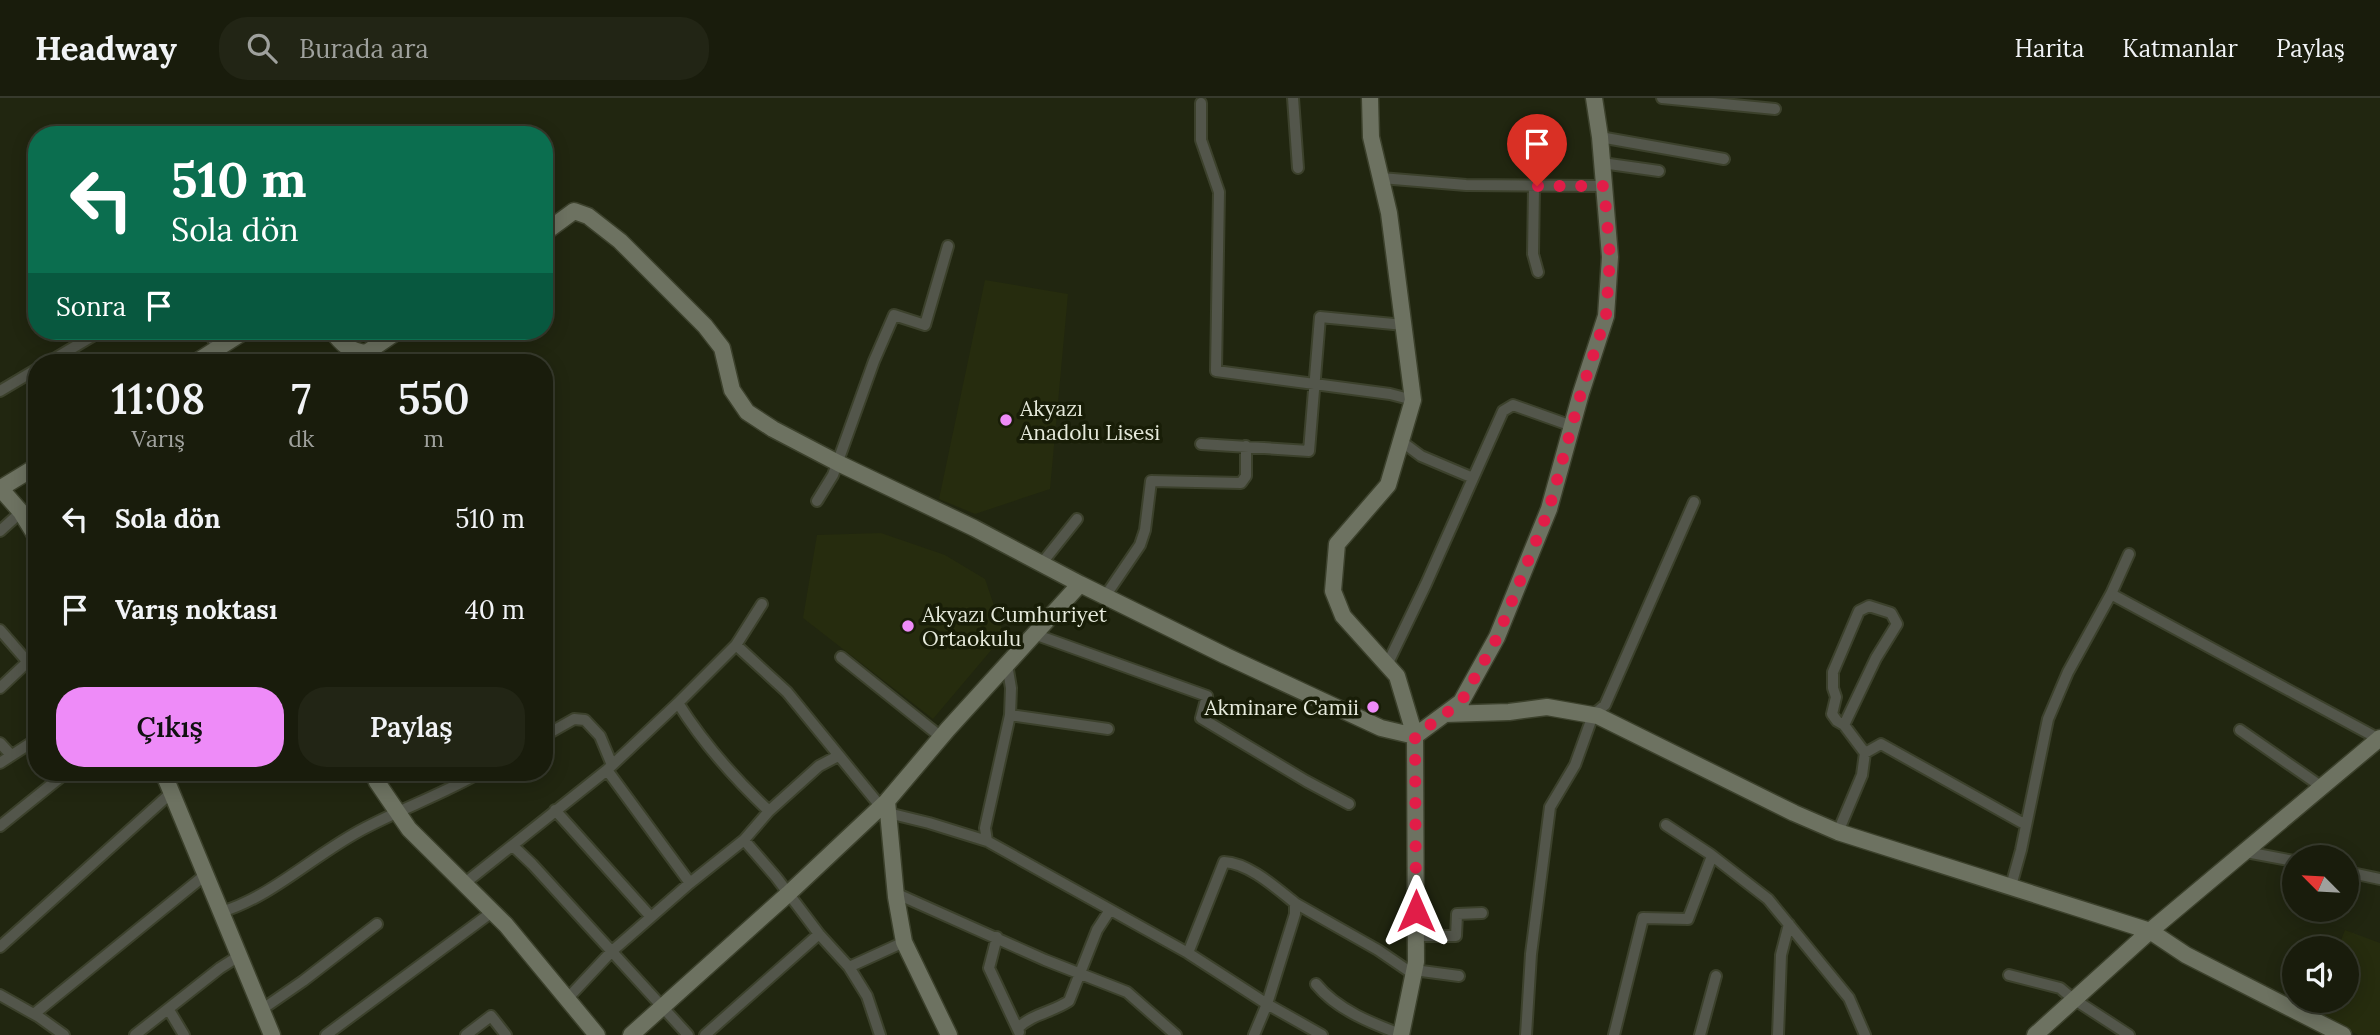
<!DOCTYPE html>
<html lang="tr">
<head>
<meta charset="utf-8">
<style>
	body { margin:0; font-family:Lora,serif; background:#222515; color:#f1f3f6; height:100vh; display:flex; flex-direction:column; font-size:26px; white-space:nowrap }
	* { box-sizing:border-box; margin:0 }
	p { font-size:23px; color:#9fa19d }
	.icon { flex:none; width:38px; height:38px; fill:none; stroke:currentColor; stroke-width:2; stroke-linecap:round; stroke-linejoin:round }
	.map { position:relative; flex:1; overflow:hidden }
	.details { position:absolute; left:28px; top:256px; width:525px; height:427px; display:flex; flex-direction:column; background:#191c0c; border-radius:28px; box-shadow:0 4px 18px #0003,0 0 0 2px #373a2d }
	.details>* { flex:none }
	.banner { position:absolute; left:28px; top:28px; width:525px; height:214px; border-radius:28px; box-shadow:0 4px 18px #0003,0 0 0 2px #373a2d; background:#0b6e4f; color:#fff; overflow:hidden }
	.needle { width:46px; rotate:294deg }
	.controls { position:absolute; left:2282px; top:747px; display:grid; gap:14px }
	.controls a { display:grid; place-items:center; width:77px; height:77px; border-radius:50%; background:#191c0c; box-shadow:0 4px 18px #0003,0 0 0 2px #373a2d; font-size:35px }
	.pin { position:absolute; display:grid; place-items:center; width:60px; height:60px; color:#fff; margin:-72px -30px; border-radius:50% 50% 50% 0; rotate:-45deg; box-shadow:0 0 7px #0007 }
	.pin .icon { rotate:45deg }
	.me { position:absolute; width:77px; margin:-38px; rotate:0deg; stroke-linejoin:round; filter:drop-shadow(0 0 5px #0008) }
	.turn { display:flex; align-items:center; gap:24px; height:147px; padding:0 28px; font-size:32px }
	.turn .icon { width:91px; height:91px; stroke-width:2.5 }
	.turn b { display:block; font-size:49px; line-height:60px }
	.then { display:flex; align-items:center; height:66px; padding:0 28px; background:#0003; gap:14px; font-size:26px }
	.eta { display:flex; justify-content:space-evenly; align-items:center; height:119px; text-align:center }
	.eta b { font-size:42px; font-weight:600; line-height:49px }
	.action { display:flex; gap:14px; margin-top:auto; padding:14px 28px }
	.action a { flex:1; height:80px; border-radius:28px; background:#ee8bf8; color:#111; font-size:28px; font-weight:600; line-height:80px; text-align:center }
	.action a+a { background:#222515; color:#f1f3f6 }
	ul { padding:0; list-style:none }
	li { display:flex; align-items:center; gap:21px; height:91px; padding:0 28px }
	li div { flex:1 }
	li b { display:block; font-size:26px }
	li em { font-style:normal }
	header { display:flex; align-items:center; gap:42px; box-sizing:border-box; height:98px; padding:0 35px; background:#191c0c; border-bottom:2px solid #373a2d }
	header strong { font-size:33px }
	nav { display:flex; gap:38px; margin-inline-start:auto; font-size:24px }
	.search { width:490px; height:63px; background:#222515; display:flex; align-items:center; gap:18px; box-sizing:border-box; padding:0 24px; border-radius:28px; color:#9fa19d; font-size:26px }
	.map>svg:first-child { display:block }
	.built { fill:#262c0e }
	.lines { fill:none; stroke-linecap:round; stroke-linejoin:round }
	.street-casing { stroke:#3c412c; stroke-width:14 }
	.secondary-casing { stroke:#3c412c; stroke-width:19 }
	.street { stroke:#53564b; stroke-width:10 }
	.secondary { stroke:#6d7261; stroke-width:16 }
	.route { stroke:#e11d48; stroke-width:12; stroke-dasharray:0 21.6 }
	.poi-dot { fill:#ee8bf8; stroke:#181d07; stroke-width:2.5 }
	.labels { text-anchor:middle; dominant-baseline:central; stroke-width:7; stroke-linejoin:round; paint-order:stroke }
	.poi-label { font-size:21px; fill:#e5e9db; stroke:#181d07; text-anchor:start }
</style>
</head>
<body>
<header>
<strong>Headway</strong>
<div class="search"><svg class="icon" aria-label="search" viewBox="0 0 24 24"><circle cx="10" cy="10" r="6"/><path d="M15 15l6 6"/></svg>Burada ara</div>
<nav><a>Harita</a><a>Katmanlar</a><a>Paylaş</a></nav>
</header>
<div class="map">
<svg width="2380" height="937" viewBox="0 0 2380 937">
	<rect width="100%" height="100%" fill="#212610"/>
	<path class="built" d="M985,182l83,14 -18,195 -75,25 -36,-15z
		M881,435l64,22 40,24 19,56 -71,84 -130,-101 14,-83z
		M2345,832l35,13v92h-22l-46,-23 4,-11h31v-53h-9z"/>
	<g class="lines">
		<g class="street-casing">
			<path id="street" d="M1293,0l5,70
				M1662,0l113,11
				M1201,5v37l18,52 -3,179 174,23 23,6
				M1600,39l124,22
				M1602,65l57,8
				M1381,80l85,7 138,1
				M1534,88l-1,68 5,18
				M208,233l10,17
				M49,264l52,-31
				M0,293l37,-22
				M1401,343l20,15 52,22
				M1201,346l108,7 11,-134 84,8
				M817,403l16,-26 41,-114 20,-46 31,10 23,-79
				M0,433l21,-19
				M1042,465l35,-44
				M2111,496l268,145
				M1106,497l34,-50 5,-15 6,-49 90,2 5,-7v-30
				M0,532l27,31
				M1034,536l173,62 -6,22 105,63 43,23
				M736,547l51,47 94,115
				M841,559l100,80
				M1387,567l39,-81 77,-173 10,-6 59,21
				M0,590l37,-35
				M678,605c25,40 56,75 91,108
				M1010,617l98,14
				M2240,632l82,57
				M544,638l30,-17 11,1 15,16 12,29
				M0,645l11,12
				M1865,655l16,-9 145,81
				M0,665l37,-24
				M607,672l83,113
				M555,712l96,107
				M888,715l41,10 58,18 201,112 79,51 55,31
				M1666,727l44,29 58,45 81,99 16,37
				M0,728l67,-54
				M1838,734l24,-57 3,-22 -21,-28 -7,-4 -5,-7 4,-17 -3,-9v-16l26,-61 10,-5 22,7 6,11 -21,34 -32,67
				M744,742l32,37 43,57 30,33 18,29 13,39
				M987,743l-2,-13 25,-113 1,-27 -4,-24
				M513,748l19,18 156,171
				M2246,754l48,9
				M2347,774l33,7
				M465,785l142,-113 71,-67 58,-58 26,-41
				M2011,788l10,-36 27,-131 20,-47 43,-78 18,-40
				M895,795l150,67 82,32 49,43
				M1295,805l83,47 35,24
				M221,814c51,-15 95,-59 144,-84 38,-20 78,-34 116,-56
				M1416,838h40l1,-22 25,-1
				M997,839l-8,31 30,64
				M0,849l172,-155
				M1188,855l36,-91c25,1 52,26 71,41v11l-28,90 -13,31
				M849,869l55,-25
				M1414,872l45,6
				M2009,877l51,13 12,10 57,37
				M1316,886c21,26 57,40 87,51
				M0,897l39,22 25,18
				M568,900l43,-46 79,-69 54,-43 25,-29 50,-45 19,-10
				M169,912l15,25
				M261,912l42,-29 74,-57
				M34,916l171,-139
				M1018,930c14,-14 35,-16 51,-27l28,-71 13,-20
				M135,937l85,-67 19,-12
				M326,937l166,-123
				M466,937l25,-19 15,19
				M705,937l114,-101
				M1526,937l5,-81 19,-147 25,-42 18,-50 12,-10 89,-203
				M1614,937l29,-117 45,1 24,-63
				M1700,937l16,-59
				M1778,937l3,-80 8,-31"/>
		</g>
		<g class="secondary-casing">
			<path id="secondary" d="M544,135l30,-22 14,5 32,25 85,85 17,22 10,42 15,22 26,17 65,34 136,65 106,56 146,72 155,72 34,8 -18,-60 -54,-60 -10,-25 4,-47 51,-59 25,-85 -24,-187 -18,-76 -1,-39
				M332,233c10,13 17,20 34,22l32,-22
				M196,264l49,-31
				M0,390l21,24 16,26
				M1,390l36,-22
				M1445,616l64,-2 38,-5 51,9 196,97 44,19 312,99 36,24 157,80
				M163,674l109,263
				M373,674l4,10 32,47 97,96 91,110
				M887,703l9,96 8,45 45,93
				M631,937l157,-141 99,-93 61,-72 132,-145
				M1401,937l15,-73 -1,-226 46,-34 36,-65 52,-128 32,-116 25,-77 4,-59 -10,-120 -6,-39
				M2035,937l115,-104 230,-193"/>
		</g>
		<use href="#street" class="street"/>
		<use href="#secondary" class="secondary"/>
	</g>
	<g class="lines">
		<path class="route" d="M1416,813l-1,-175 46,-34 36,-64 52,-129 32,-116 25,-77 4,-59 -6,-71h-67"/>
	</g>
	<g class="poi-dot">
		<circle cx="1006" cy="322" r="7"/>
		<circle cx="908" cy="528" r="7"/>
		<circle cx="1373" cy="609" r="7"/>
	</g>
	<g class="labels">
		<g class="poi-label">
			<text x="1020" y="310">Akyazı<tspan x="1020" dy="24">Anadolu Lisesi</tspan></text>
			<text x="922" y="516">Akyazı Cumhuriyet<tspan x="922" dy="24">Ortaokulu</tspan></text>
			<text x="1359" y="609" text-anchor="end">Akminare Camii</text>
		</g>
	</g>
</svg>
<div class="controls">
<a><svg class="needle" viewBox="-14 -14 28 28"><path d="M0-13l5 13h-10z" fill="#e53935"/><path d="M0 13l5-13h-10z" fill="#9fa19d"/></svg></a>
<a><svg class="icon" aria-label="sound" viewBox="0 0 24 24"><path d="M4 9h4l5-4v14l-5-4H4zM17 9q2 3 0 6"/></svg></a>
</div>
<div class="pin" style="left:1537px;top:88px;background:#d93025"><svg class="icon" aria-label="arrive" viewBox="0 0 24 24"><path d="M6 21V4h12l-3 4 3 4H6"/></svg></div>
<svg class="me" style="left:1416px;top:813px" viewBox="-20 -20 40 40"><path d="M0-17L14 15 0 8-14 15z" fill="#e11d48" stroke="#fff" stroke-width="4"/></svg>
<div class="banner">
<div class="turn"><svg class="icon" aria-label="left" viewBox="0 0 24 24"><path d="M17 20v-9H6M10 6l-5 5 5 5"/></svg><div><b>510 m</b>Sola dön</div></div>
<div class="then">Sonra<svg class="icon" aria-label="arrive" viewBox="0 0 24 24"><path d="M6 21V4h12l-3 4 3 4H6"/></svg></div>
</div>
<section class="details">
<div class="eta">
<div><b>11:08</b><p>Varış</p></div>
<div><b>7</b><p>dk</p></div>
<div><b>550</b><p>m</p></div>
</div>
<ul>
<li><svg class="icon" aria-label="left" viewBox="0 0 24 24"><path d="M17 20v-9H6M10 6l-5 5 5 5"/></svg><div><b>Sola dön</b></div><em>510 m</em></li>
<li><svg class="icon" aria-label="arrive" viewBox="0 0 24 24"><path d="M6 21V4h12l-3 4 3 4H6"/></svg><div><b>Varış noktası</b></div><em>40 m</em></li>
</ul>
<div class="action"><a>Çıkış</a><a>Paylaş</a></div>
</section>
</div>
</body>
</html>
